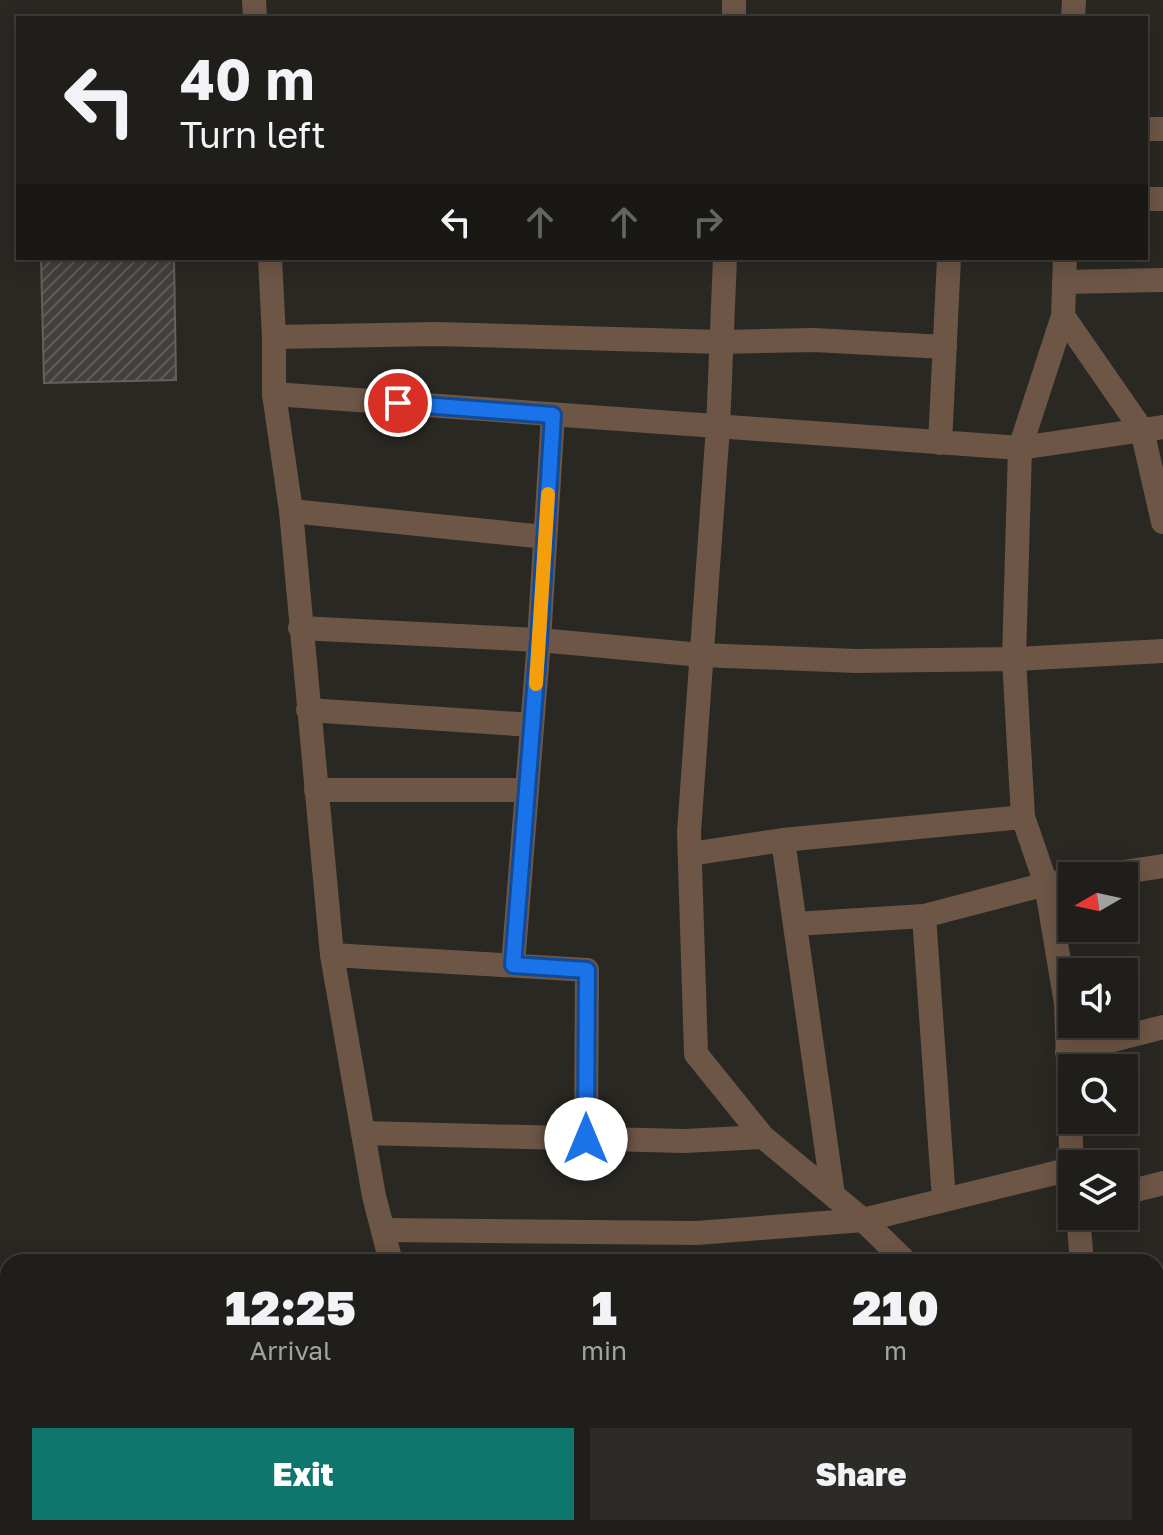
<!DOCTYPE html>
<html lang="en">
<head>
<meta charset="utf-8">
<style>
	body { margin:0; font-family:"Golos Text",sans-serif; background:#2d2b27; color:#f1f3f6; height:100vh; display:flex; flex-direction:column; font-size:30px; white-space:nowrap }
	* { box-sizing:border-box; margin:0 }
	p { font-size:26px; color:#a2a2a2 }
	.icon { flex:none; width:44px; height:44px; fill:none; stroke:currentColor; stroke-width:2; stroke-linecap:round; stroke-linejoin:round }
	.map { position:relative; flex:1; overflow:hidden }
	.panel { position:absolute; left:0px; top:1254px; width:1164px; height:282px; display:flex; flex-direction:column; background:#201e1a; border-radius:24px 24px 0 0; box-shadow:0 4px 20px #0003,0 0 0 2px #3d3c39 }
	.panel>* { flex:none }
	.top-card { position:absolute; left:16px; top:16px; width:1132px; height:244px; border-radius:0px; box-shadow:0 4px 20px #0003,0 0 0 2px #3d3c39; background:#201e1a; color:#f1f3f6; overflow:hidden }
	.needle { width:52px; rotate:261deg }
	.buttons { position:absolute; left:1058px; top:862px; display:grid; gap:16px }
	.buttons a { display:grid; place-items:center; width:80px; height:80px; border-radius:0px; background:#201e1a; box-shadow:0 4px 20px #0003,0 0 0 2px #3d3c39; font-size:40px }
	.pin { position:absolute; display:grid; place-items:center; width:68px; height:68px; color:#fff; margin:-34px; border:4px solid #fff; border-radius:50%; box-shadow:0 2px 8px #0007 }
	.me { position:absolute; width:88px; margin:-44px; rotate:0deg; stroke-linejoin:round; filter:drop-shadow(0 0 6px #0008) }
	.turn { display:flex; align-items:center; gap:28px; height:168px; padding:0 32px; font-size:36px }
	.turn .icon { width:104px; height:104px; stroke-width:2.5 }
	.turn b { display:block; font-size:56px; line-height:68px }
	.lanes { display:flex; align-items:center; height:76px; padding:0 32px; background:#0003; justify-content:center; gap:40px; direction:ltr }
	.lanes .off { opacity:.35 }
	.eta { display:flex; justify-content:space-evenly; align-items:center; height:136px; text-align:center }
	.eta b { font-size:48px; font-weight:800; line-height:56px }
	.cta { display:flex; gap:16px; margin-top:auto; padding:16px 32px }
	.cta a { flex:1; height:92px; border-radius:0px; background:#0f766e; color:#fff; font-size:32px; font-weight:800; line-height:92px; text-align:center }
	.cta a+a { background:#2d2b27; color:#f1f3f6 }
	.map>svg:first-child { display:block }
	.building { fill:url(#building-hatch); stroke:#63615c; stroke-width:2 }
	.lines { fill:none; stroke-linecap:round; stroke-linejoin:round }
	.minor { stroke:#6d5646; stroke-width:24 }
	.tertiary { stroke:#6d5646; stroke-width:24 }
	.route-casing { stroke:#114b97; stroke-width:20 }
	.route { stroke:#1a73e8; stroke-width:14 }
	.slow { stroke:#f59e0b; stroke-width:14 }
</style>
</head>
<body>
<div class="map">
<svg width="1163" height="1535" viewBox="0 0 1163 1535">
	<defs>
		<pattern id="building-hatch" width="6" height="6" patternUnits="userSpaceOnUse" patternTransform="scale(2)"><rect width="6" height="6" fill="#42403b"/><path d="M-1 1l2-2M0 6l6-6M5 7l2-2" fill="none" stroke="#5e5c58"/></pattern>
	</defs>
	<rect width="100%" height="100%" fill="#2a2823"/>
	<path class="building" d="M41,258h133l2,122 -132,3z"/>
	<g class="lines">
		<path class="minor" d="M734,18v-18
			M1073,18l1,-18
			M1146,129h17
			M1146,199h17
			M725,258l-7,169 -29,405 7,222 67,83 100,83 43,42
			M1065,258l-2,58 -43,132 -6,211 9,158 23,67 20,119 6,172
			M1064,282l99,-2
			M1063,316l79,114 21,92
			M274,337l162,-3 285,8 93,-2 131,7
			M274,394l746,54 143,-21
			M940,443l9,-185
			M291,511l254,26
			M300,628l239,12 162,15 155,6 158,-2 149,-8
			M308,710l224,15
			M316,790h211
			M783,840l50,355
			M690,854l93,-14 240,-23
			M1097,876l66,-10
			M924,916l20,284
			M795,924l129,-8 122,-32 26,-4
			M332,955l255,15 -1,169
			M513,965l26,-325 14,-225
			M1067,1052l96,-25
			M363,1133l321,8 79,-4
			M1124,1193l39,-10
			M1078,1216l4,46
			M383,1230l314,3 166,-13 208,-51
			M1156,1280l7,2
			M1141,1528l8,7
			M530,1535l21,-7"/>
		<path class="tertiary" d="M254,0l1,18
			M270,258l4,79v57l17,117 41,444 42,241 17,66
			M1156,1482l7,-1
			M453,1528l1,7
			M1019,1535l14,-7"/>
	</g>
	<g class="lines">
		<g class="route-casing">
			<path id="route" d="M398,403l155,12 -14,225 -26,325 74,5 -1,169"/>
		</g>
		<use href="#route" class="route"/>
		<path class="slow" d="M536,684l12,-190"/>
	</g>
</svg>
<div class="buttons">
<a><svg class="needle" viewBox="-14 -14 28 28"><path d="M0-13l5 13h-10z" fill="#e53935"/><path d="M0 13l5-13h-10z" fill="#a2a2a2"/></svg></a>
<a><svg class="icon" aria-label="sound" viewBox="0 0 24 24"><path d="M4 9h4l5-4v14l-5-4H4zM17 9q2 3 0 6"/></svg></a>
<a><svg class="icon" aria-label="search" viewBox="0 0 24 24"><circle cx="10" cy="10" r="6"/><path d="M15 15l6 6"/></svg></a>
<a><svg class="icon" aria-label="layers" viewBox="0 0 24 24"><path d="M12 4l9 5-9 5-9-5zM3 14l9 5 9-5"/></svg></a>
</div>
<div class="pin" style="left:398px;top:403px;background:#d93025"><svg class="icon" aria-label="arrive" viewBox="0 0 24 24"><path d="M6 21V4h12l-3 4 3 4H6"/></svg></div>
<svg class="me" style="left:586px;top:1139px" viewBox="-20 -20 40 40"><circle r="19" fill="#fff"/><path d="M0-13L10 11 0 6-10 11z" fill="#1a73e8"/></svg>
<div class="top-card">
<div class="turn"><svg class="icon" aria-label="left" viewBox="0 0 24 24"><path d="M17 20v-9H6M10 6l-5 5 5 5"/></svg><div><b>40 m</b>Turn left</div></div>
<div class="lanes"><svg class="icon" aria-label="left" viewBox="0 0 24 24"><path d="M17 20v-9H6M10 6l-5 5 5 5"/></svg><svg class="icon off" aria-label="ahead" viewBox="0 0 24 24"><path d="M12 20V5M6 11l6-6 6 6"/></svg><svg class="icon off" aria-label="ahead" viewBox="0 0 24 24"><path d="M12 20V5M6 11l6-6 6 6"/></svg><svg class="icon off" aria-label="right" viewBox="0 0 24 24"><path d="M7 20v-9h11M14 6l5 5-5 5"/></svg></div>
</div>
<section class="panel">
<div class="eta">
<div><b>12:25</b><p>Arrival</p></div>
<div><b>1</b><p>min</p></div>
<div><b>210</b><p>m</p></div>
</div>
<div class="cta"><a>Exit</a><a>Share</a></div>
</section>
</div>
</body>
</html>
